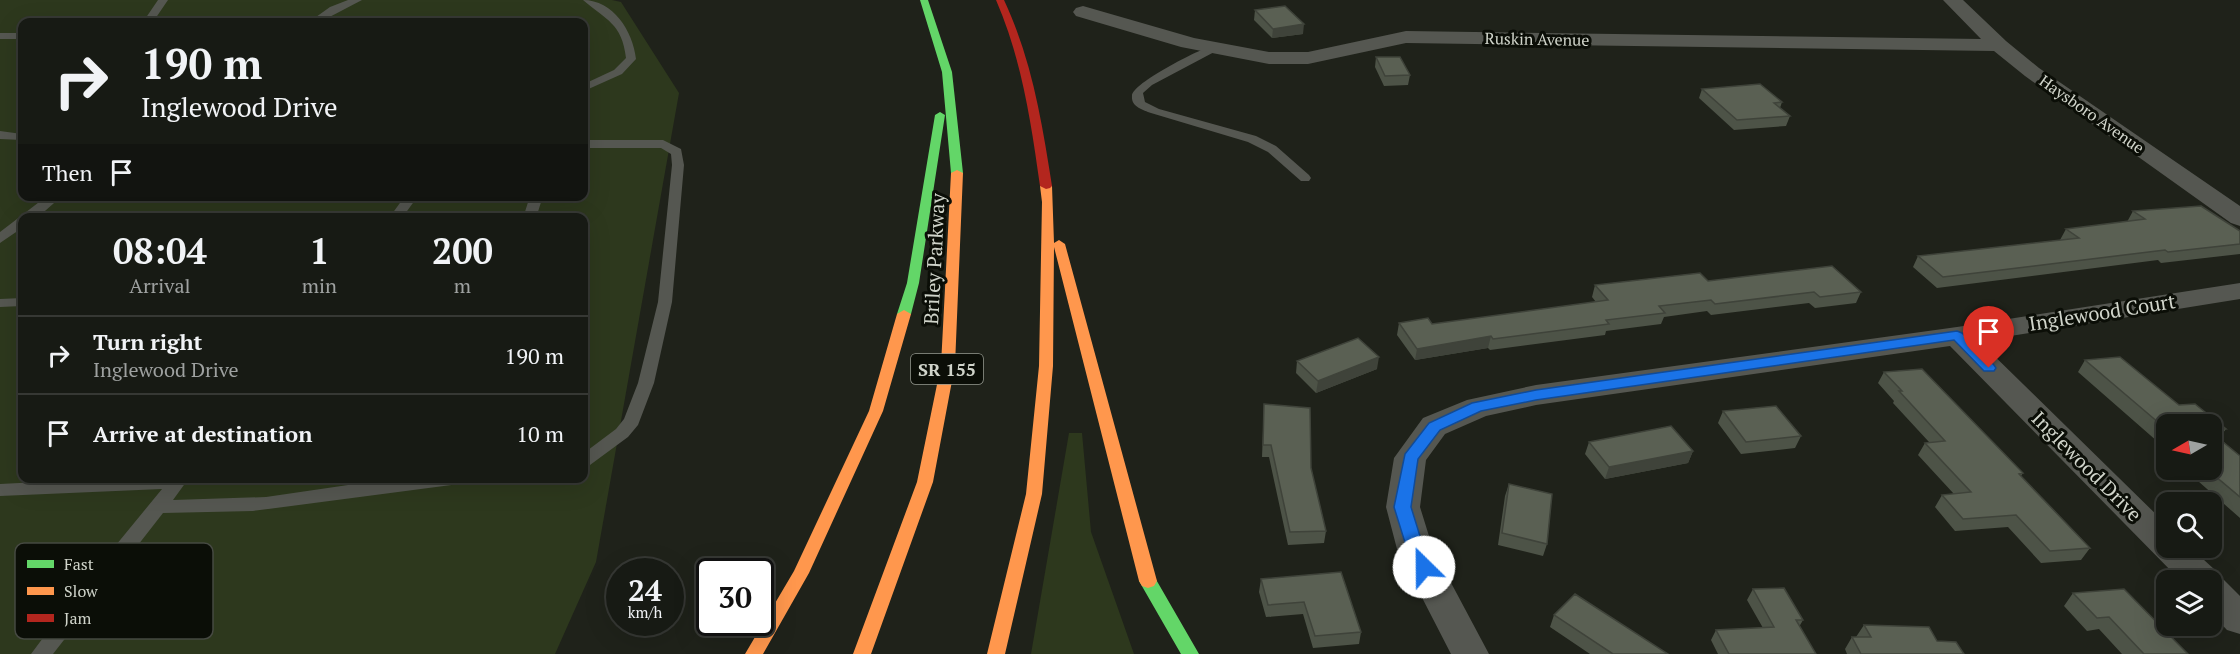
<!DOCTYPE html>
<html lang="en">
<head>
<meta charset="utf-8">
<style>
	body { margin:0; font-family:"PT Serif",serif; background:#242722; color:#f1f3f6; height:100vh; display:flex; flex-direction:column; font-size:22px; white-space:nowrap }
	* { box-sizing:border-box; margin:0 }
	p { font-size:20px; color:#9ea1a0 }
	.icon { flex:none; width:33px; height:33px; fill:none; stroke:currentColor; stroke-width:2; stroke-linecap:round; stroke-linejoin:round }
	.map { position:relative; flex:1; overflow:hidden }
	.details { position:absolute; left:18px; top:213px; width:570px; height:270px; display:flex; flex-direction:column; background:#171a14; border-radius:12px; box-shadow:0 6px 24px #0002,0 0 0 2px #363834 }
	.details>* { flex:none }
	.banner { position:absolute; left:18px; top:18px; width:570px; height:183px; border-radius:12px; box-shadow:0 6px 24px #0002,0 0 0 2px #363834; background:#171a14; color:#f1f3f6; overflow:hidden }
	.needle { width:39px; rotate:261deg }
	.tools { position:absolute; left:2156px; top:414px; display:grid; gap:12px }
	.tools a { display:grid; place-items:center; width:66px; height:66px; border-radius:12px; background:#171a14; box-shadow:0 6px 24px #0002,0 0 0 2px #363834; font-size:30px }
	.speed { position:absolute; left:606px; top:558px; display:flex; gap:12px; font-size:30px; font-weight:700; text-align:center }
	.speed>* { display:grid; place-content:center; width:78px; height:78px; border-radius:50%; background:#171a14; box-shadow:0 6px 24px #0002,0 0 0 2px #363834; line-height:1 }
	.speed small { font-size:15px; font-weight:400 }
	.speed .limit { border:3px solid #111; border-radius:9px; background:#fff; color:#111 }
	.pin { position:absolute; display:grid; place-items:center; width:51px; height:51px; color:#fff; margin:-62px -26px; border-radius:50% 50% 50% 0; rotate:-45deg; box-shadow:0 0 6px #0007 }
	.pin .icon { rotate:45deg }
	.me { position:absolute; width:66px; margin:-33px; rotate:337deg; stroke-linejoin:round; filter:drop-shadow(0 0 4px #0008) }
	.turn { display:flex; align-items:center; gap:21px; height:126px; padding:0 24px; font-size:27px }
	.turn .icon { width:78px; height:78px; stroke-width:2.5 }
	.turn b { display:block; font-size:42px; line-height:51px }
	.then { display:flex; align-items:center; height:57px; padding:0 24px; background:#0003; gap:12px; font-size:22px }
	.eta { display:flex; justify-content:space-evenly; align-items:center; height:102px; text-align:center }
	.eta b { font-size:36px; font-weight:600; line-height:42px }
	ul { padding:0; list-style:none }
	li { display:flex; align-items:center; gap:18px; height:78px; padding:0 24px; border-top:2px solid #363834 }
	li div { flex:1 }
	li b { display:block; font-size:22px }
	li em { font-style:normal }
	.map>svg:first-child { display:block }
	.green { fill:#2d381d; fill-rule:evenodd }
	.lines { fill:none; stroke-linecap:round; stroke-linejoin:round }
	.lane { fill:#555751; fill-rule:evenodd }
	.street { fill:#555751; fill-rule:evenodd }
	.fast { fill:#63d668; fill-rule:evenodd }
	.slow { fill:#ff974d; fill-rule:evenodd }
	.jam { fill:#b3261e; fill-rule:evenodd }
	.wall { fill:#4d5347 }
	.shaded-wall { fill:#3f433a }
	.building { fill:#5a6053; stroke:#3f433a; stroke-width:1.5 }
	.route { fill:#1a73e8; stroke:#114b97; stroke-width:1.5 }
	.labels { text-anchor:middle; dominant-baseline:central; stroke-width:6; stroke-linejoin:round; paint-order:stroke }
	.far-street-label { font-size:16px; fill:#d0d4ca; stroke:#0b0e07 }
	.shield { fill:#0b0e07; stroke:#959990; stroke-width:1.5 }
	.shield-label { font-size:18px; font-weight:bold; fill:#d0d4ca }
	.street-label { font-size:20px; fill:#d0d4ca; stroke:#0b0e07 }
	.key { fill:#0b0e07; stroke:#464942; stroke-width:1.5 }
	.key-label { font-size:16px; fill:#d0d4ca }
</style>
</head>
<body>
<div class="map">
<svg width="2240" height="654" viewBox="0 0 2240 654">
	<rect width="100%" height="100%" fill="#1f221a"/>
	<path class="green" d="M0,0h612l9,2 58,91 -83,469 -41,92h-555zM22,22h562v174h-562zM22,218h562v260h-562z
		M1069,433h13l9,99 43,122h-103z"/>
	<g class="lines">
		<path class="lane" d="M158,0h10l-15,22h-10z
			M348,0h14l-42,22h-11l21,-15z
			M583,0c30,0 50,31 53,59l-14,15 -38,17v-7l30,-14 12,-12c-4,-35 -20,-38 -43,-58z
			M0,33h22v6h-22z
			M1214,45l4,1v4l-66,35 -9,8 2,9 14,7 97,27 20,10 33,29 2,3 -2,3h-8l-33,-29 -20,-10 -97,-29c-8,-3 -20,-6 -19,-17 0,-13 68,-47 82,-51z
			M0,131l22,3v6l-22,-1z
			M584,140h79l18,9 3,16 -12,137 -18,81 -16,42 -10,12 -38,28 -6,2v-14l32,-24 8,-10 14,-36 20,-81 14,-137 -1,-11 -10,-6h-77z
			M47,196h15l-25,22h-15v10l-22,15v-11z
			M405,196h13l-16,22h-13z
			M530,196h13l-7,22h-13z
			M22,298v8l-22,1v-8z
			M116,478h73l-16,22 93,-3 130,-19h71l-2,4 -6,2 -206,27 -90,2 -110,141h-22l44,-59 87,-106 -162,7v-12z"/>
		<path class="street" d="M1943,0h20l43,41 33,27 201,138v20l-9,-3 -206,-147 -31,-25 -588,-8 -98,21h-39l-88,-17 -105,-31 -3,-4 3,-4 7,-2 111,32 75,14h39l98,-21 575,8z
			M2240,283v16l-261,42 187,183v24h25l24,22 4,8 5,2 16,16v38l-13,-4 -16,-17v-33h-31l-230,-234 -414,59 -50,11 -41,18 -19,26 -6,47 13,42 56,105h-38l-54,-105 -11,-42 8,-49 29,-40 44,-18 69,-15 421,-58z"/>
		<path class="fast" d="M920,0h8l24,72 11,101 -6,3 -6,-3 -9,-101z
			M940,112l5,3 -26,168 -8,31 -7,4 -7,-4 10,-31 28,-168z
			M1148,574l6,2 45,78h-18l-42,-73 3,-5z"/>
		<path class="slow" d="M957,170l6,3 -8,192 -22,117 -62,172h-18l64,-172 24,-117 10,-192z
			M1046,183l6,3 2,57 5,-3 6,4 92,337 -3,5 -6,2 -6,-2 -3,-5 -85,-334 -1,119 -11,128 -37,160h-18l39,-160 13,-128 3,-164 -2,-16z
			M904,310l7,4 -28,97 -74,162 -46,81h-18l49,-83 75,-160 28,-97z"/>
		<path class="jam" d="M996,0h8c28,60 38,122 48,186l-2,2 -4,1 -6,-3c-9,-64 -18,-126 -44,-186z"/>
	</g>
	<path class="wall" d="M1255,10l48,24 -31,4 -18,-18z
		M1376,57l34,18 -2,10 -24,1 -9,-19z
		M1702,89l80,13 -2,6 10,8 -4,10 -52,4 -35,-32z
		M2133,211l107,20v23l-79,9 -3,-3 -221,28 -24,-21 5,-11 142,-16 6,-11 61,-7z
		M1708,281l153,11 -5,11 -41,5 -6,-5 -98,12 -4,-4 -43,6 -3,7 -55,7 -1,4 -115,15 -2,-2 -73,12 -18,-25 2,-12 33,1 164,-22 -4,-5 3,-12z
		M2085,360l94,45 47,24 -7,9 21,18v62l-50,-44 2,-2 -2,-2h21v-46h-45v25l-88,-77z
		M1297,361l80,8 -61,24 -20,-20z
		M1884,372l139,101 -2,3 69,72 -9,12 -40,3 -33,-36 -53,4 -20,-24 7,-12 12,-1 -36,-39 7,-12 4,-1 -36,-39 1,-2 -16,-18z
		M1264,404l47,64 15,63 -2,12 -36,2 -19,-88h-7z
		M1723,411l78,25 -6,12 -54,6 -23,-31z
		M1589,442l104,9 -5,12 -83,16 -20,-25z
		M1509,484l38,60 -4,12 -45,-11 7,-49z
		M1261,579l100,53 -2,12 -46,4 -10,-34 -37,3 -7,-25z
		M1753,589l50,31 -4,7 17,27h-98l-7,-14 5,-10 47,-2 -16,-28z
		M2073,593l115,61h-66l-23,-25 -12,2 -23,-25z
		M1554,615l114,39h-78l-40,-27z
		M1864,625l73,16 27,13h-117l-2,-5 7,-12h4z"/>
	<path class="shaded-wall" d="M1304,24l-1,10 -31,4 1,-9z
		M1491,336l-3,12 -73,12 2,-11z
		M1379,357l-2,12 -61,24 2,-12z
		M1693,451l-5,12 -83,16 4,-12z"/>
	<path class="building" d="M1285,6l19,18 -31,5 -18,-19z
		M1376,57h24l10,18 -25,1z
		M1760,84l22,18 -8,1 16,13 -53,4 -35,-31z
		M2201,206l39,25v13l-72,8 -3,-2 -222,27 -25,-21 161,-18 -13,-9 79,-10 -12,-8z
		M1832,266l29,26 -41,5 -6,-5 -99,12 -4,-4 -52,6 6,7 -59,7 3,4 -116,15 -2,-3 -74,13 -18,-26 29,-5 4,6 176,-24 -13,-15 105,-12 8,8z
		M1358,338l21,19 -61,24 -21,-20z
		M2120,357l59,48 16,-1 31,25 -15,1v-6h-45v5l-81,-69z
		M1922,369l101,104 -4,1 71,74 -40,3 -34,-36 -53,4 -21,-24 29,-3 -46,-49 20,-2 -46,-50h3l-18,-19z
		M1264,404l46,4 1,60 15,63 -36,1 -19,-87h-8z
		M1776,406l25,30 -55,6 -23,-31z
		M1671,426l22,25 -84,16 -20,-25z
		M2211,432l29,24v41l-32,-27h3z
		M1509,484l43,10 -5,50 -45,-11z
		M1341,572l20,60 -46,4 -11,-34 -36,3 -7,-26z
		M1784,588l19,32h-7l20,34h-87l-13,-24 58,-3 -21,-38z
		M2124,589l64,65h-44l-35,-37 -12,1 -24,-25z
		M1575,594l93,60h-55l-59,-39z
		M1864,625l65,2 8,14 19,1 8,12h-103l-9,-17h19z"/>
	<path class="route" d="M1957,331l5,2 32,32 2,3 -2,3h-10l-30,-31 -418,60 -55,11 -41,19 -22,29 -7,48 13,42 8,18 -2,4 -6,2 -6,-2 -11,-22 -13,-42 11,-53 24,-31 43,-20 64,-13z"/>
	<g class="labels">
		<g class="far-street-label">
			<text transform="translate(1537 39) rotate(1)">Ruskin Avenue</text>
			<text transform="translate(2092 114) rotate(35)">Haysboro Avenue</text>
		</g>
		<rect class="shield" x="911" y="354" width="72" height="30" rx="4.5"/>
		<g class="shield-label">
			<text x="947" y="369">SR 155</text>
		</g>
		<g class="street-label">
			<text transform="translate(934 259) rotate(-87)">Briley Parkway</text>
			<text transform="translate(2102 312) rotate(-9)">Inglewood Court</text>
			<text transform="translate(2087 466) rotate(45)">Inglewood Drive</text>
		</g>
	</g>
	<rect x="15" y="543" width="198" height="96" rx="9" class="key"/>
	<rect x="27" y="560" width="27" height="8" fill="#63d668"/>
	<rect x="27" y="587" width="27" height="8" fill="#ff974d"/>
	<rect x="27" y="614" width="27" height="8" fill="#b3261e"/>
	<g class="key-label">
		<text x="64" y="570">Fast</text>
		<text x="64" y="597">Slow</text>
		<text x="64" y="624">Jam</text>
	</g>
</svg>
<div class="tools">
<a><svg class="needle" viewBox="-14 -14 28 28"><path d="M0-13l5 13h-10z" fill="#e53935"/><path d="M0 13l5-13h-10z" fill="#9ea1a0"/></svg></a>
<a><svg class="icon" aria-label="search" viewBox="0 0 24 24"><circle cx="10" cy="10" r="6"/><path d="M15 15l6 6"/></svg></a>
<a><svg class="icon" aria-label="layers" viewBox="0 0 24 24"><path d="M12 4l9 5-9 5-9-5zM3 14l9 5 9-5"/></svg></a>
</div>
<div class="speed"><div>24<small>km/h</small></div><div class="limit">30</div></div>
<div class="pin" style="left:1989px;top:368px;background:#d93025"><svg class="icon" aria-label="arrive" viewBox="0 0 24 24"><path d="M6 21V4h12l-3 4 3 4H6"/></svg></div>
<svg class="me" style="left:1424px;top:567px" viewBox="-20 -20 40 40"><circle r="19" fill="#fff"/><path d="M0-13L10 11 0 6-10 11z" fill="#1a73e8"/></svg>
<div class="banner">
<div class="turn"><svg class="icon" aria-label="right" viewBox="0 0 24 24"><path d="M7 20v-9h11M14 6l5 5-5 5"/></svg><div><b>190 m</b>Inglewood Drive</div></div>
<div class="then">Then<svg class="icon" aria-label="arrive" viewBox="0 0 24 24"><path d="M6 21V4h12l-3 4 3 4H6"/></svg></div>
</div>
<section class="details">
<div class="eta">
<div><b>08:04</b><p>Arrival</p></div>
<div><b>1</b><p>min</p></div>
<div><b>200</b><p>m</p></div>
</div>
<ul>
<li><svg class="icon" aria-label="right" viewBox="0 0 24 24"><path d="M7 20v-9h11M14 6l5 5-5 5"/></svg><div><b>Turn right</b><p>Inglewood Drive</p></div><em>190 m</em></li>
<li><svg class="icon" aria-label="arrive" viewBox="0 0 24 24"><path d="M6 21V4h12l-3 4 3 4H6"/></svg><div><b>Arrive at destination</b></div><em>10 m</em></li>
</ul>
</section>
</div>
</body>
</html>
